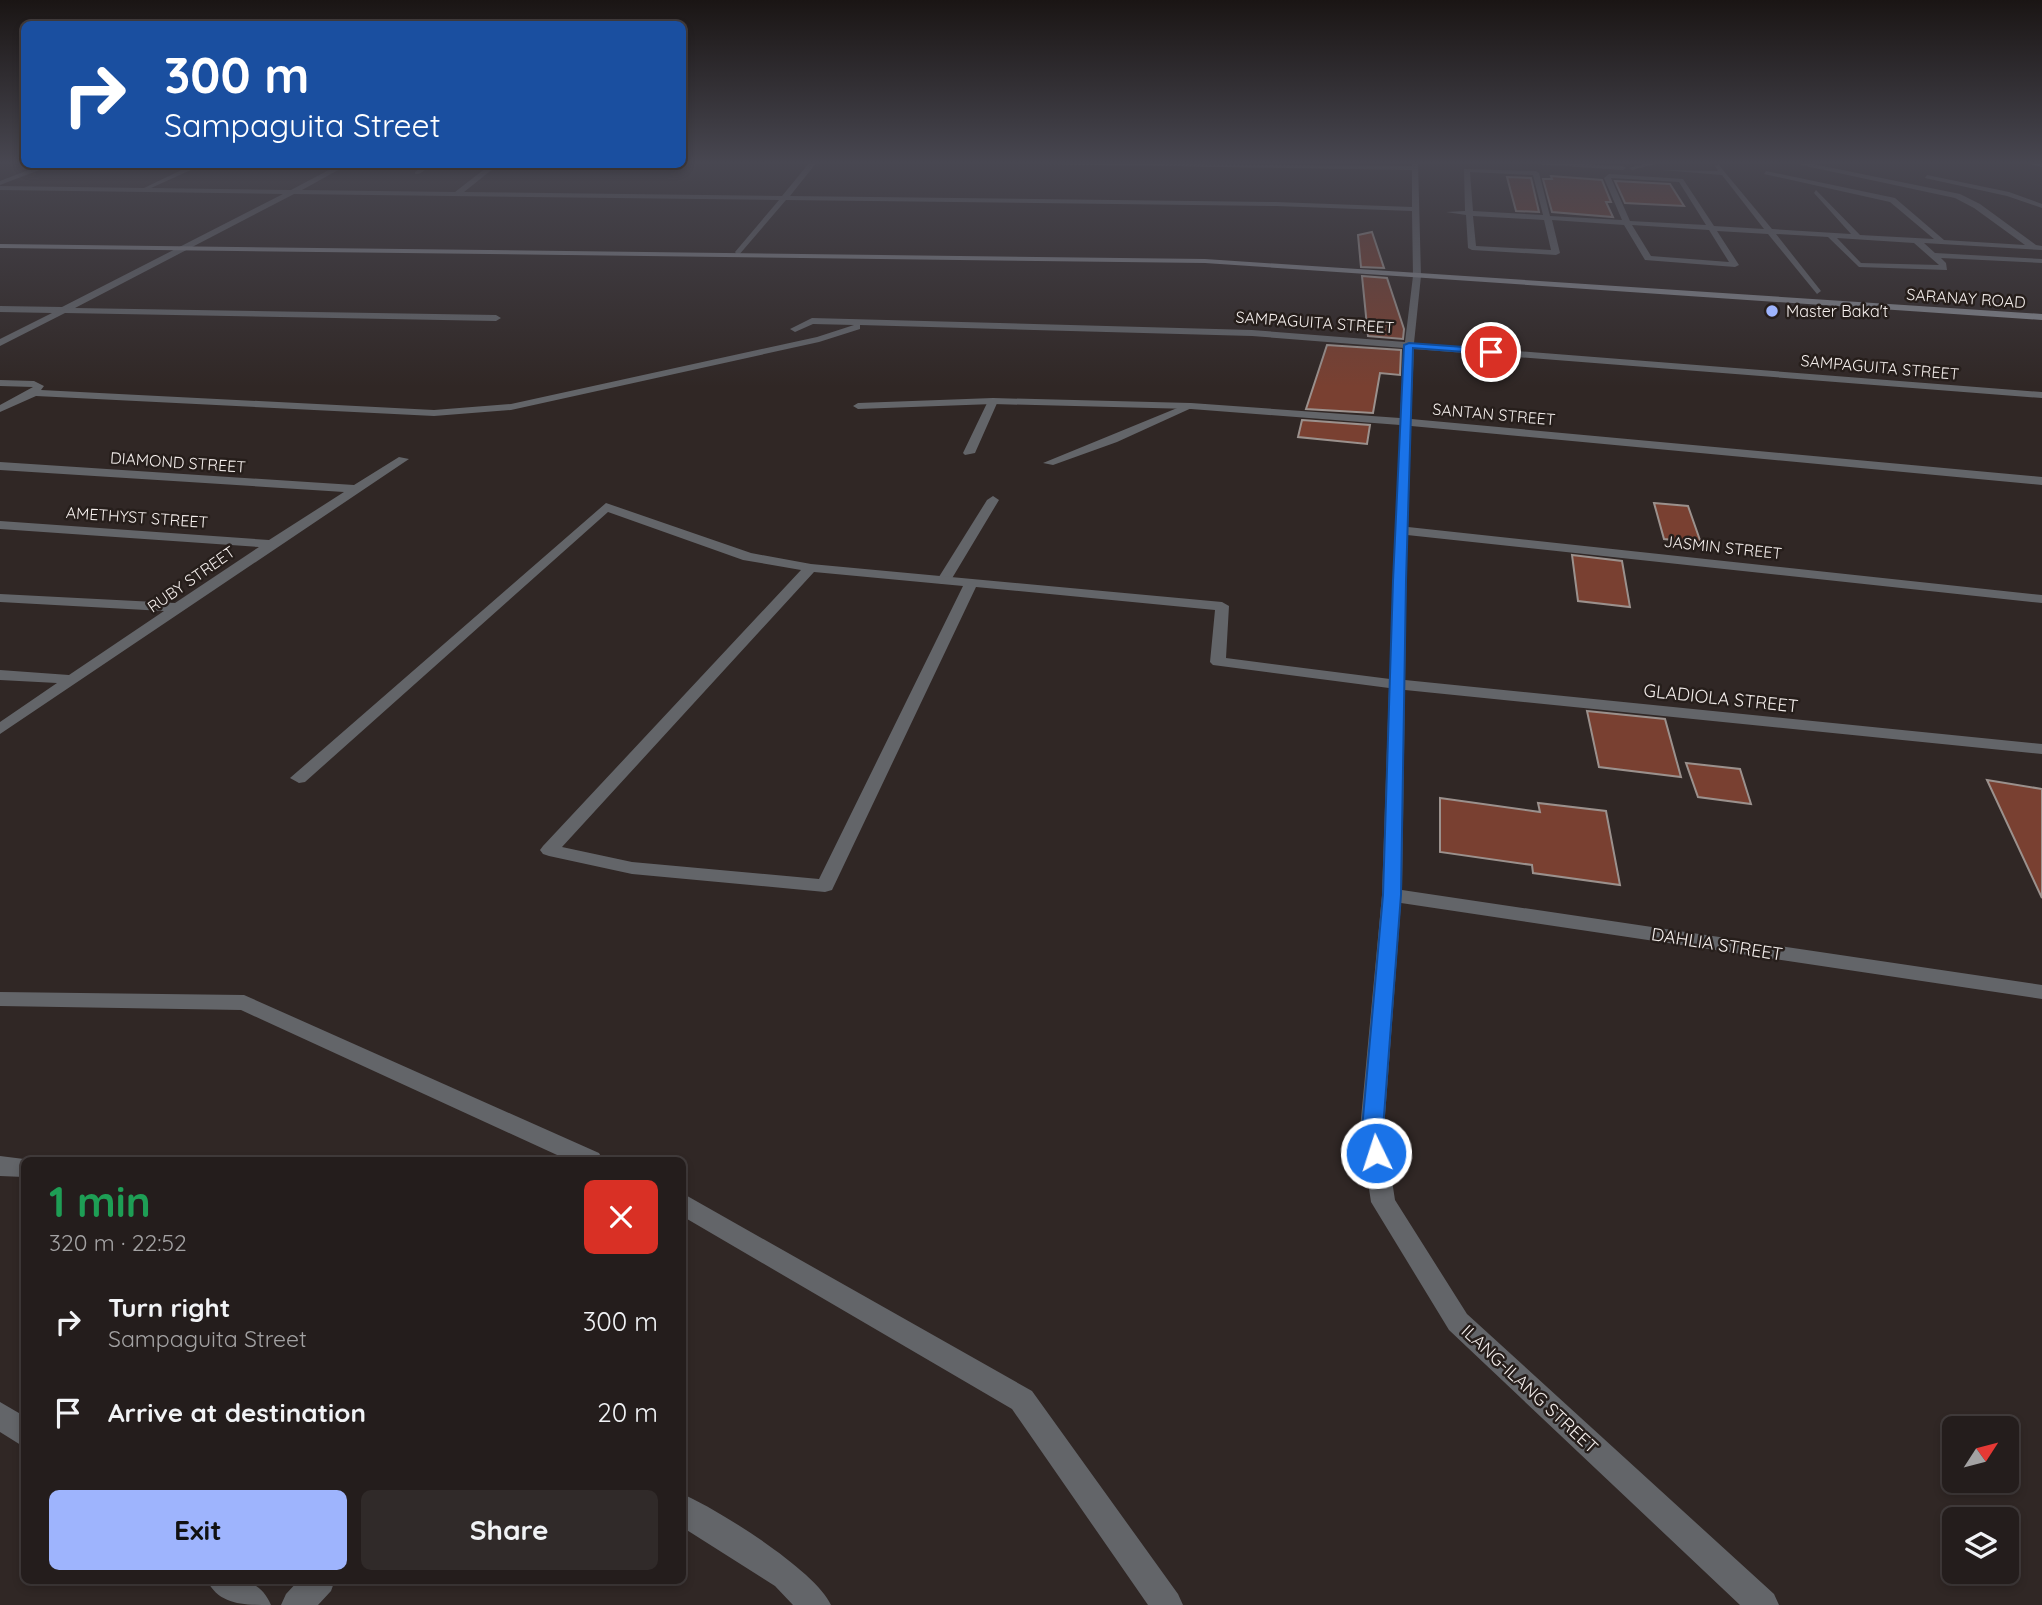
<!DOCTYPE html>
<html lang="en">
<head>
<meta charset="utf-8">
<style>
	body { margin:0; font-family:Quicksand,sans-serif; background:#302a29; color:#f1f3f6; height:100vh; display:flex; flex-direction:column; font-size:26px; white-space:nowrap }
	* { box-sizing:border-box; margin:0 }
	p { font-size:23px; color:#a3a2a3 }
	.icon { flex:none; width:38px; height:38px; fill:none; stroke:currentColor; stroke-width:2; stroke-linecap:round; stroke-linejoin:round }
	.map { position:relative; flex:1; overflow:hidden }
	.panel { position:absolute; left:21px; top:1157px; width:665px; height:427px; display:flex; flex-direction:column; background:#241d1c; border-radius:10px; box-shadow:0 4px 10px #0003,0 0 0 2px #413b3b }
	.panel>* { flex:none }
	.hud { position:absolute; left:21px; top:21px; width:665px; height:147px; border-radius:10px; box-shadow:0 4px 10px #0003,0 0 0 2px #413b3b; background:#1a4fa0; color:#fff; overflow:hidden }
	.needle { width:46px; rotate:54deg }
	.tools { position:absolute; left:1942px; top:1416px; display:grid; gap:14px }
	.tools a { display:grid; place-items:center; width:77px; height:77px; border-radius:10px; background:#241d1c; box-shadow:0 4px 10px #0003,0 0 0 2px #413b3b; font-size:35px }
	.pin { position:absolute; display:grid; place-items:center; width:60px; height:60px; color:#fff; margin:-30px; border:4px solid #fff; border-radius:50%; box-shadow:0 2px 7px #0007 }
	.me { position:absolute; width:77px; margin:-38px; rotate:356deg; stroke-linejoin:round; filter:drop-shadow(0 0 5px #0008) }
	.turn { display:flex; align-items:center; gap:24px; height:147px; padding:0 28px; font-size:32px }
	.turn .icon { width:91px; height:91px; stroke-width:2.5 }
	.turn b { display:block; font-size:49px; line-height:60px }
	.round { display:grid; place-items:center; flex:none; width:74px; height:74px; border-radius:10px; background:#302a29 }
	.summary { display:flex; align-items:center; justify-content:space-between; height:119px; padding:0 28px }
	h1 { font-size:42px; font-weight:700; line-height:52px; color:#1e9e55 }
	.action { display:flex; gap:14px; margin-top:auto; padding:14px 28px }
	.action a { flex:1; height:80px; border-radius:10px; background:#9eb4fd; color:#111; font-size:28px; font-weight:700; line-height:80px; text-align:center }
	.action a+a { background:#302a29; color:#f1f3f6 }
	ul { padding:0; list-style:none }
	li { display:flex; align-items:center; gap:21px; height:91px; padding:0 28px }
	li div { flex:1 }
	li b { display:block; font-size:26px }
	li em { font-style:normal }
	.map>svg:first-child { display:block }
	.building { fill:#794031; stroke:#9b918d; stroke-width:2 }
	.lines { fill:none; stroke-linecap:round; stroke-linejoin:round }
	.lane { fill:#636569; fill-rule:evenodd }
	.street { fill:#636569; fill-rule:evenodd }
	.secondary { fill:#84868c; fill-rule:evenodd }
	.route { fill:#1a73e8; stroke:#114b97; stroke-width:2 }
	.poi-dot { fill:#9eb4fd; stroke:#261e1b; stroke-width:2.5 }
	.labels { text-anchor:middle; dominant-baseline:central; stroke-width:5; stroke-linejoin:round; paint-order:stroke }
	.far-street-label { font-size:16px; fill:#f4eeec; stroke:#261e1b }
	.far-poi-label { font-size:16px; fill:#f4eeec; stroke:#261e1b; text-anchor:start }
	.street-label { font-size:18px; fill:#f4eeec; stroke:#261e1b }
</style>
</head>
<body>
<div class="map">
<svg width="2042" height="1605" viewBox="0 0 2042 1605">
	<rect width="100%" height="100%" fill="#302725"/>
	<path class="building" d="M1551,176l51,4 9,22h-5l7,15 -61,-5 -9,-33h9z
		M1507,177l24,1 8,34 -23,-1z
		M1615,181l55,3 14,22 -59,-3z
		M1372,232l12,36 -23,-1 -3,-32z
		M1362,276l25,2 17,51 -1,10 -35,-3z
		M1327,345l74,5 -1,25 -20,-2 -7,40 -67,-4z
		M1302,420l68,5 -3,19 -69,-7z
		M1654,503l34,3 13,37 -37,-4z
		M1572,555l50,6 8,46 -52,-6z
		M1587,711l78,8 16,58 -82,-10z
		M1686,763l54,6 11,35 -53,-7z
		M1987,780l55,9v109z
		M1440,798l100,14 -2,-9 68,8 14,74 -87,-12 -1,-8 -92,-13z"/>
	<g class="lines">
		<path class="lane" d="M993,398l5,3 -23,52 -10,2 -2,-2 25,-52z
			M1187,404l9,2 -79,36 -64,23 -10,-2z
			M993,496l6,4 -48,80 -7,4 -5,-1 -2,-3 50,-80z"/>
		<path class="street" d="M810,162h7l-27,34 486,6 136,5v-37l-498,-8 498,4v-4h6l3,114 -7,67 628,49v6l-628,-49 -3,70 631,58v8l-631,-59 -3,101 634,68v8l-635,-68 -2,145 637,64v10l-637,-64 -3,200 640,95v14l-641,-96 -17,226 11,71 72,114 307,280 5,11h-39l-291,-275 -78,-128 -11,-73 22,-234 7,-207 -176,-23 -3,-3 5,-52 -239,-23 -144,303 -7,2 -193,-18 -83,-18 -6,-2 -3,-4 3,-4 258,-276 -58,-10 -135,-48 -303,270 -6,1 -9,-5 316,-275 145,50 60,11 411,38 7,4 -3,52 164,21 10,-254 -209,-16 -198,-5 -135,5 -5,-3 5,-3 135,-5 198,5 209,15 4,-70 -152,-12 -392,-11v4l-41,13 -308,68 -77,6 -398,-20 -36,16v-7l33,-18 -33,-1v-6l34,1 10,5 -3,4 393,20 77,-6 306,-67 37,-12 -41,-1 -18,8 -5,-3 22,-11 440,12 153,12 8,-66 -1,-65 -136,-5 -490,-6 -48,56 -3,-4 44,-52 -485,-6 -219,114 421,7 5,3 -5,3 -431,-8 -65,33v-7l52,-26 -52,-1v-6l62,1 221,-113 -283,-4v-4l144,2 50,-24h10l-53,24 140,2 49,-26h9l-47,26 153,2 36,-28h8l-35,28 318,4zM814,572l149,14 -144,293 -187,-17 -70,-15z
			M1544,162l79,4 3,2 -3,2 -104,-7z
			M1650,162h13l-31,8 -3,-2z
			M1803,162l157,32 20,10 56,41 6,1v4l-118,-7 11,10 107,6v4l-101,-5 5,5 1,7 -88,-3 -31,-30 -52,-3 45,57 -4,3 -49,-60 -51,-3 22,34 -4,2 -90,-7 -21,-35 -72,-5 8,33 -4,2 -84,-5 -4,-2 -2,-33 -20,-3 19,-1 -1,-42 72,2 3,2 11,43 72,4 -18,-42 5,-4 74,5 31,47 50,3 -42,-54 -60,-5 56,1 -3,-5 3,-2 54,65 79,5 -37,-41 2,-3 44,45 74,4 -44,-37 -126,-28 2,-3 129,27 49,42 81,5 -51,-37 -19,-10 -154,-33zM1470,172l63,3 10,40 -70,-4zM1611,178l68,4 27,43 -76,-4zM1473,216l71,4 7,30 -75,-4zM1632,225l77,5 20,32 -78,-6zM1837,238l77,5 25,22 -78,-2z
			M2023,162l19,1v4l-18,-4z
			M44,164h11l-55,21v-4z
			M426,164h8l-15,10h-4v-2z
			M1927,175l82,17 33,12v4l-35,-12 -82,-18z
			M399,457l10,2 -409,275v-12l57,-39 -57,-3v-10l69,5 95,-64 -164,-9v-8l175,9 84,-56 -259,-18v-8l269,19 75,-48 -344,-22v-8l354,23z
			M0,992l244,3 355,158 4,7h-35l-327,-150 -241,-4z
			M0,1156l32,4h-8v17l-24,-1z
			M682,1193l350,198 146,203 5,11h-35l-136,-196 -330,-193z
			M0,1402l24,14v31l-24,-15z
			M682,1494c36,15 134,77 149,111h-38l-18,-19 -93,-59z
			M207,1580c27,0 51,-5 64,25 -28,0 -52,0 -64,-25z
			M299,1580h36l-4,11 -13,14h-37l5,-11z"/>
		<path class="secondary" d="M0,244l1205,15 837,55v6l-837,-57 -1205,-15z"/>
	</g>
	<linearGradient id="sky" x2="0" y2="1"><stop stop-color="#1a1514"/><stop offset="0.42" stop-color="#484751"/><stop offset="1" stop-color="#484751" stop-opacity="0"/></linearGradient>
	<rect width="2042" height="387" fill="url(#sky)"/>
	<path class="route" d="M1409,343l82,6 5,3 -5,2 -78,-6 -7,233 -5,314 -18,234 4,24 -4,6 -7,3 -8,-3 -6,-30 21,-234 10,-314 11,-236z"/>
	<circle class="poi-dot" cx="1772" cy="311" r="7"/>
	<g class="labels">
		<g class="far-street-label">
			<text transform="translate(1966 298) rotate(4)">SARANAY ROAD</text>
			<text transform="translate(1315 322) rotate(4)">SAMPAGUITA STREET</text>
			<text transform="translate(1880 367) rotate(5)">SAMPAGUITA STREET</text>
			<text transform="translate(1494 414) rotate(5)">SANTAN STREET</text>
			<text transform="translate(178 462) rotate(4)">DIAMOND STREET</text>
			<text transform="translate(137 517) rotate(4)">AMETHYST STREET</text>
			<text transform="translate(1723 547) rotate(6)">JASMIN STREET</text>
			<text transform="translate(191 579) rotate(-35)">RUBY STREET</text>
		</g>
		<g class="far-poi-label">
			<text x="1786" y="311">Master Baka't</text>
		</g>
		<g class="street-label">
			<text transform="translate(1721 698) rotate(6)">GLADIOLA STREET</text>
			<text transform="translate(1717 944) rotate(9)">DAHLIA STREET</text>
			<text transform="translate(1530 1389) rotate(43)">ILANG-ILANG STREET</text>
		</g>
	</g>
</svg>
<div class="tools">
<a><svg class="needle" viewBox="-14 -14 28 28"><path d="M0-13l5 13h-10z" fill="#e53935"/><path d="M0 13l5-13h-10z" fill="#a3a2a3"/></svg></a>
<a><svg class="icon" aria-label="layers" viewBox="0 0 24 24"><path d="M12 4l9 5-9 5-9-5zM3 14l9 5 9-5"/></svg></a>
</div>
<div class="pin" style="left:1491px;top:352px;background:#d93025"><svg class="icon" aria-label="arrive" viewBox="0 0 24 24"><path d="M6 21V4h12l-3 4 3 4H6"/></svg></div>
<svg class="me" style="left:1376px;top:1153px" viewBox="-20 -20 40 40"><circle r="17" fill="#1a73e8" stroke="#fff" stroke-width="3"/><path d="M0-11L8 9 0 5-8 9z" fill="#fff"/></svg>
<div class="hud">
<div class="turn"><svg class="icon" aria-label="right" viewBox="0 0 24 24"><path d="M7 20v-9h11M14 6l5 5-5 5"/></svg><div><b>300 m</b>Sampaguita Street</div></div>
</div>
<section class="panel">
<div class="summary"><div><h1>1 min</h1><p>320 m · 22:52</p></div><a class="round" style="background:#d93025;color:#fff"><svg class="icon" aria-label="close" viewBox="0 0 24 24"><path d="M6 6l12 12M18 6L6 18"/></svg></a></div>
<ul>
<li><svg class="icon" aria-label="right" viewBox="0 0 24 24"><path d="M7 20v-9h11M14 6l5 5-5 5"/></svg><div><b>Turn right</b><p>Sampaguita Street</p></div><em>300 m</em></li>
<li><svg class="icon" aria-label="arrive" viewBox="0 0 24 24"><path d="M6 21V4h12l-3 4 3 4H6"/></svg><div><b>Arrive at destination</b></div><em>20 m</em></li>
</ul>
<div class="action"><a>Exit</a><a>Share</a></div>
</section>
</div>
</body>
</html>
